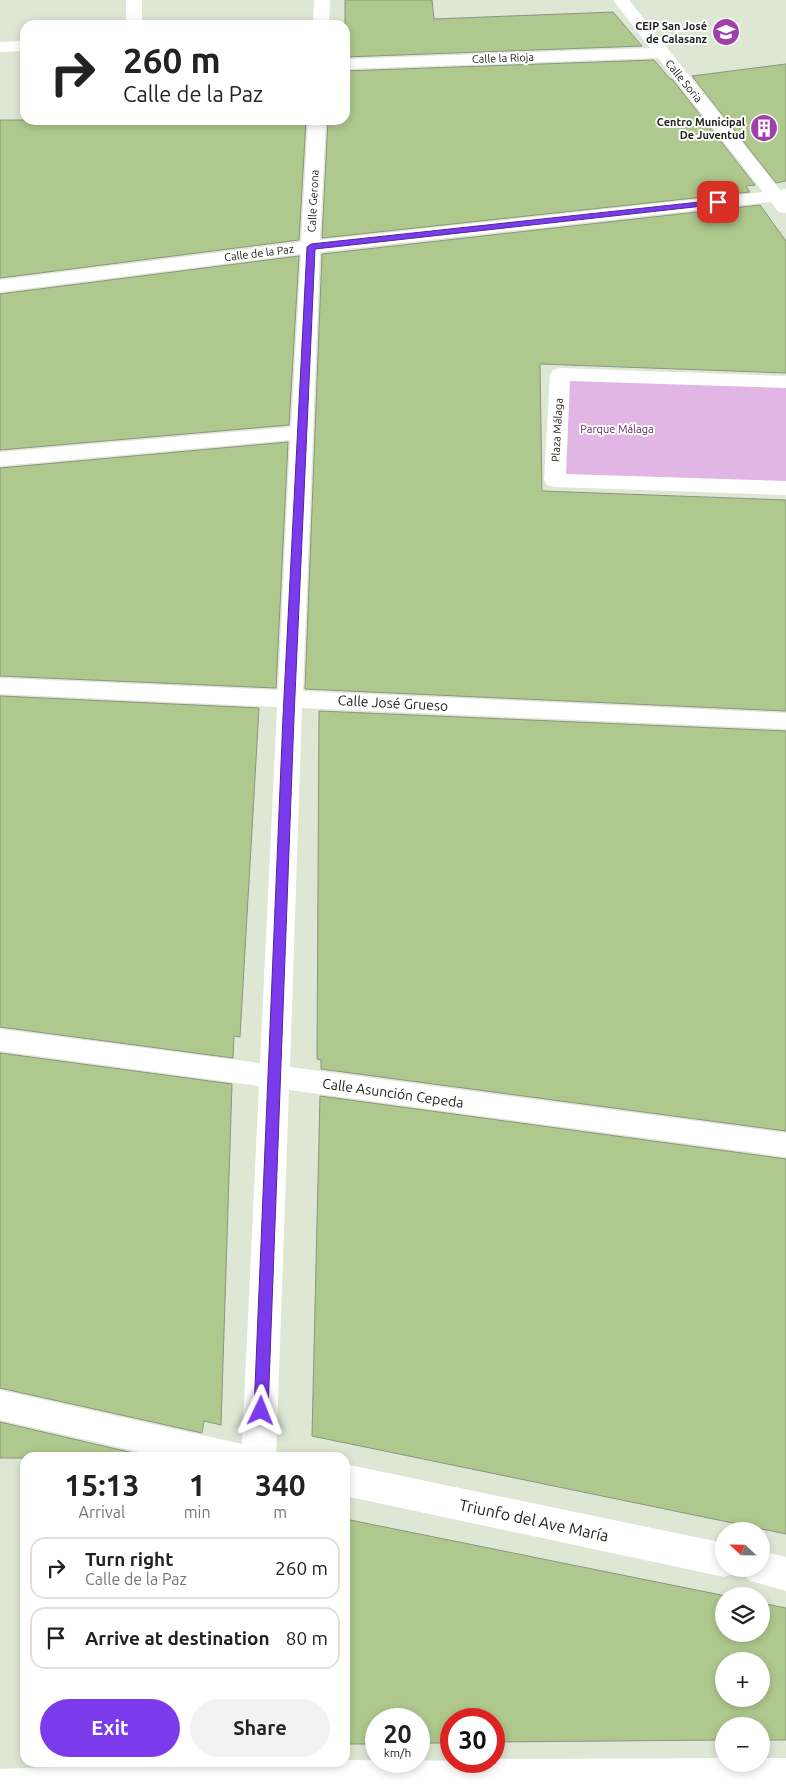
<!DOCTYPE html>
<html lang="en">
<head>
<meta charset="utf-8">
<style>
	body { margin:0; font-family:Ubuntu,sans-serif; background:#f2f2f2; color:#222; height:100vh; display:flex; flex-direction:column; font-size:19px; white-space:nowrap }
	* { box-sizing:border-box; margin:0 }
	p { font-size:16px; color:#767676 }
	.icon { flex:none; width:28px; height:28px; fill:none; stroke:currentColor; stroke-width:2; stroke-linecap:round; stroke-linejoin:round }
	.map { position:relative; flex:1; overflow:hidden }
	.panel { position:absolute; left:20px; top:1452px; width:330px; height:315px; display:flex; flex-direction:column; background:#fff; border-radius:15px; box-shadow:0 2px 8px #0003 }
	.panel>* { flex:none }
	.banner { position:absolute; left:20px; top:20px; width:330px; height:105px; border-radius:15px; box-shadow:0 2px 8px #0003; background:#fff; color:#222; overflow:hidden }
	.needle { width:32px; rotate:292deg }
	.fabs { position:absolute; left:715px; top:1522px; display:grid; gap:10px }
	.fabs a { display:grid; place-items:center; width:55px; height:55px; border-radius:50%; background:#fff; box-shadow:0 2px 8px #0003; font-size:25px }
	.speed { position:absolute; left:365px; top:1708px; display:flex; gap:10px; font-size:25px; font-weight:700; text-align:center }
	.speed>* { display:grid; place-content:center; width:65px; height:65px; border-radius:50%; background:#fff; box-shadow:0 2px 8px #0003; line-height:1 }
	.speed small { font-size:12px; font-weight:400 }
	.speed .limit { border:8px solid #d22; background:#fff; color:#111 }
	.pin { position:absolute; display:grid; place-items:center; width:42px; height:42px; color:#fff; margin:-21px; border-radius:10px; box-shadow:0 2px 8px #0006 }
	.me { position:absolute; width:55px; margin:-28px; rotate:2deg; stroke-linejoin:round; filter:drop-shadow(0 0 4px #0008) }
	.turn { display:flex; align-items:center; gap:18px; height:105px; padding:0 20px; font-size:22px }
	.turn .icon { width:65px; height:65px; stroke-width:2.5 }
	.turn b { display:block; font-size:35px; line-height:42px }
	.eta { display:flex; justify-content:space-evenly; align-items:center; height:85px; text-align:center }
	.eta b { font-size:30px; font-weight:600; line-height:35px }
	.primary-button { display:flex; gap:10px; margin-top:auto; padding:10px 20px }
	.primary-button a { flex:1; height:58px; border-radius:30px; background:#7c3aed; color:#fff; font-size:20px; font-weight:600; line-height:58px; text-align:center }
	.primary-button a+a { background:#f2f2f2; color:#222 }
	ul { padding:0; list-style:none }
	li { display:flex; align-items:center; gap:15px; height:62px; margin:0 10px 8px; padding:0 10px; border:2px solid #e0e0e0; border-radius:15px }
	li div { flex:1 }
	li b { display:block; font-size:19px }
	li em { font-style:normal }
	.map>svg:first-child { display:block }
	.green { fill:#e1b6e4 }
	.building { fill:#afc88d; stroke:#8c9482; fill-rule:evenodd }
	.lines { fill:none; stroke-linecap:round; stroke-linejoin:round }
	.street { fill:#fff; fill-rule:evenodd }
	.route { fill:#7c3aed; stroke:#51269a }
	.labels { text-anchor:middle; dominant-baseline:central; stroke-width:4; stroke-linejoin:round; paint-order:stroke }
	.far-poi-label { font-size:11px; font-weight:bold; fill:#21241d; stroke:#fff; text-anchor:end }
	.far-street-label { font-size:11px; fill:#21241d; stroke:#fff }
	.far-park-label { font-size:11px; fill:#5e2763; stroke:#fff }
	.street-label { font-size:14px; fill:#21241d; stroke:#fff }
	.near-street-label { font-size:16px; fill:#21241d; stroke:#fff }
</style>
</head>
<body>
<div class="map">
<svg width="786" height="1788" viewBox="0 0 786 1788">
	<rect width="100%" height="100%" fill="#dee6d4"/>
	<path class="green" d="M566,378l220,9v95l-224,-5z"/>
	<path class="building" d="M345,0h87l2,19 179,-7 29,34 -297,11z
		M654,60l16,19h2l83,106 -9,1 4,6 -428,46 6,-118h17v-49z
		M786,64v117l-10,2 -84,-107z
		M0,120h306l-7,120 -299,38z
		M760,205l26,36v132l-246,-9 2,127 244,9v211l-481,-22 17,-435z
		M299,256l-10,169 -289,25v-156z
		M288,442l-12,246 -276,-12v-208z
		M0,696l259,12 -19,329 -6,-1 -1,22 -233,-31z
		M319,711l467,20v400l-465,-62v-9l-4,-1z
		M0,1053l232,31 -11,341 -17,-4 -2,12 -202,-45z
		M320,1096l466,63v375l-474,-98z
		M0,1422l155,36h-155z
		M345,1519l381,77h-2v38h37v-31l25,5v132h-25v-14h-37v14l-230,2v-23h-43v24h-32v-24h-43v25h-31zM724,1661h37v38h-37z"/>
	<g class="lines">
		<path class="street" d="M126,0h16v25h-16z
			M314,0h16l-1,25h-16z
			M613,0h16l151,190 6,-1v24l-8,-1 -7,-10 -451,50 -17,439 483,22v16l-484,-21 -12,359 496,66v24l-497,-67 -13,368h-110l-166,-38v-30l242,54 17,-358 -259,-35v-22l260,34 17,-356 -277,-13v-16l278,12 12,-250 -290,26v-14l291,-25 10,-173 -301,38v-12l301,-38 7,-122h18l-6,120 443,-48 -105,-134 -313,11v-10l305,-11z
			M25,41v10l-25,1v-10z
			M560,368l226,8v12l-216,-7 -4,93 220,7v14l-231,-8 -8,-2 -3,-5 6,-106 3,-4z
			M345,1464l379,79v26h14l-1,3 -13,5 -379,-81z
			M761,1551l25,6v34l-38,-11 -5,-11h18z
			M724,1758v6h37v-6h25v30h-786v-19l181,-7h164v-2l149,1v-2z"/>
	</g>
	<path class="route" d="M718,200l4,2 -1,2 -406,45 -21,468 -26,694 -2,4 -5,2 -5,-2 -2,-4 29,-694 24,-470 4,-3z"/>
	<defs>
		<g id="school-disc" transform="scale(1.4375)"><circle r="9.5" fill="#9f3fa7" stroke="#fff"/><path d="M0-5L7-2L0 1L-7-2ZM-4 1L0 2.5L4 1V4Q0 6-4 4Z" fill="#fff"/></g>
		<g id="building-disc" transform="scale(1.4375)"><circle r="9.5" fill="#9f3fa7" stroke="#fff"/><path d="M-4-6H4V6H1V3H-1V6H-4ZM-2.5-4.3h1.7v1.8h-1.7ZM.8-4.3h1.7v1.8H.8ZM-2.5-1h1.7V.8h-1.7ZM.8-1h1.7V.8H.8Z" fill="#fff"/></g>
	</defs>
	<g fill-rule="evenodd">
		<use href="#school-disc" x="726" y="32"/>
		<use href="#building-disc" x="764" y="128"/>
	</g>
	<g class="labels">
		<g class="far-poi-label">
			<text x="707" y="26">CEIP San José<tspan x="707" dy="13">de Calasanz</tspan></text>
			<text x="745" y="122">Centro Municipal<tspan x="745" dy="13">De Juventud</tspan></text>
		</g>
		<g class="far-street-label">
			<text transform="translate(503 58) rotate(-2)">Calle la Rioja</text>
			<text transform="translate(684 81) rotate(51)">Calle Soria</text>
			<text transform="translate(313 201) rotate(-87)">Calle Gerona</text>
			<text transform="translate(259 253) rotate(-7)">Calle de la Paz</text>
			<text transform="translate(557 430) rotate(-87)">Plaza Málaga</text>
		</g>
		<g class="far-park-label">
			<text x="617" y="429">Parque Málaga</text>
		</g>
		<g class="street-label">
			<text transform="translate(393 703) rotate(3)">Calle José Grueso</text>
			<text transform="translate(393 1093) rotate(8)">Calle Asunción Cepeda</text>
		</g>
		<g class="near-street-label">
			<text transform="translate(534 1520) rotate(12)">Triunfo del Ave María</text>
		</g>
	</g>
</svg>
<div class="fabs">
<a><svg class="needle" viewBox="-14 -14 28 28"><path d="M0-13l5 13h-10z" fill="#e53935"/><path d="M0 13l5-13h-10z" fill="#767676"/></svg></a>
<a><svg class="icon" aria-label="layers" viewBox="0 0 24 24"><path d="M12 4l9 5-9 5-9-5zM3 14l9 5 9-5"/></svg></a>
<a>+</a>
<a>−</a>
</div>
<div class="speed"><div>20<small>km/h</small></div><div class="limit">30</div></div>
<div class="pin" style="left:718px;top:202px;background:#d93025"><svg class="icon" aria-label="arrive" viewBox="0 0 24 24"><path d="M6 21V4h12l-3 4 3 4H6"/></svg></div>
<svg class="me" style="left:261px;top:1411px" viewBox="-20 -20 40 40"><path d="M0-17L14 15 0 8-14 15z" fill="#7c3aed" stroke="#fff" stroke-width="4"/></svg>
<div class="banner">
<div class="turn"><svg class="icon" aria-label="right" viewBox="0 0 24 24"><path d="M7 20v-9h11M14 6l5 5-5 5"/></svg><div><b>260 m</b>Calle de la Paz</div></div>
</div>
<section class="panel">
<div class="eta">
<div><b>15:13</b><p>Arrival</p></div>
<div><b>1</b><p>min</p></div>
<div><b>340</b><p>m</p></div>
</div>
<ul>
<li><svg class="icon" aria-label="right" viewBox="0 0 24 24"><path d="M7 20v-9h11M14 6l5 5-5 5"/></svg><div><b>Turn right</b><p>Calle de la Paz</p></div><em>260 m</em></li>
<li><svg class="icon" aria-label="arrive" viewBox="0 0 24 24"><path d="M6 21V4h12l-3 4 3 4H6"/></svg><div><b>Arrive at destination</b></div><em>80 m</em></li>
</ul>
<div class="primary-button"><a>Exit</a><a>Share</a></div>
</section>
</div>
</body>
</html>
